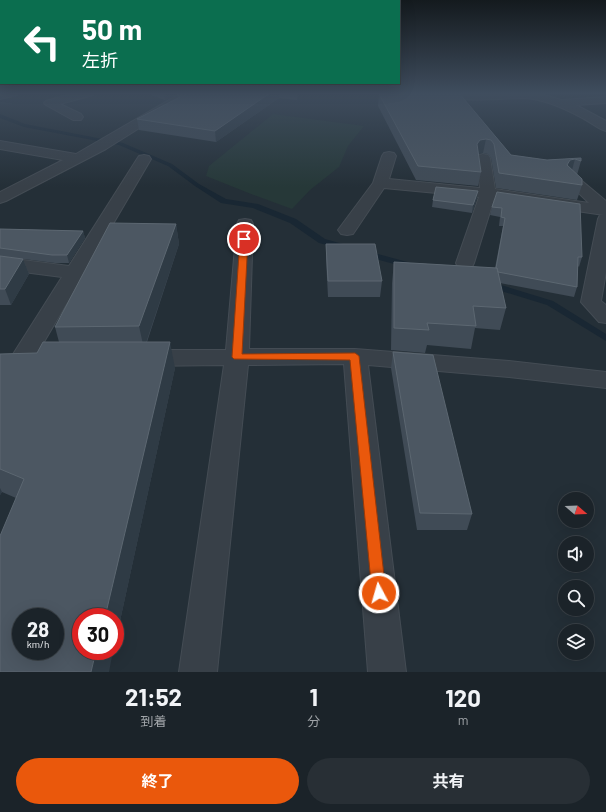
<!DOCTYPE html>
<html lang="ja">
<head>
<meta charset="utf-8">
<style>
	body { margin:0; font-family:Barlow,"Noto Sans JP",sans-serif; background:#282f35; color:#f1f3f6; height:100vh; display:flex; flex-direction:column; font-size:15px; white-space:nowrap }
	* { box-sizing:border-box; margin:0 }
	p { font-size:13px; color:#a0a4a8 }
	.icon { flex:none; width:22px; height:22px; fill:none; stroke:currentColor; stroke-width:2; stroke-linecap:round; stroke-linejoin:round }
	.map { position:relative; height:672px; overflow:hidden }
	.drawer { display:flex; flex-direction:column; background:#1b2329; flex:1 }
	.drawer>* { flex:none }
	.banner { position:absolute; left:0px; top:0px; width:400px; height:84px; box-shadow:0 4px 16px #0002,0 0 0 1px #394046; background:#0b6e4f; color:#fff; overflow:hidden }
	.needle { width:26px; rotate:109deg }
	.controls { position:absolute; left:558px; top:492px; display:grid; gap:8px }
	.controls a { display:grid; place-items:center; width:36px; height:36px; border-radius:50%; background:#1b2329; box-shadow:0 4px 16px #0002,0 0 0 1px #394046; font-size:20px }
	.speed { position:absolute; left:12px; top:608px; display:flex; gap:8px; font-size:20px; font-weight:700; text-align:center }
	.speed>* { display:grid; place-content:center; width:52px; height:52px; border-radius:50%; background:#1b2329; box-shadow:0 4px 16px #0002,0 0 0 1px #394046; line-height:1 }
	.speed small { font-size:10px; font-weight:400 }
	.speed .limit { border:6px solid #d22; background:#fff; color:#111 }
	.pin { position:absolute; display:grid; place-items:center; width:34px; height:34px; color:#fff; margin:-17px; border:2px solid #fff; border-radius:50%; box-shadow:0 1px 4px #0007 }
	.me { position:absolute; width:44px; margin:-22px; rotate:354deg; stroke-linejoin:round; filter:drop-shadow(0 0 3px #0008) }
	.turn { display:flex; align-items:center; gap:14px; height:84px; padding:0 16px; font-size:18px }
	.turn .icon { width:52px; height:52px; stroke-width:2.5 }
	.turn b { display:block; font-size:28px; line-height:34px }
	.eta { display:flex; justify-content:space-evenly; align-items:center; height:68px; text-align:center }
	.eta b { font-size:24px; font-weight:700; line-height:28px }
	.action { display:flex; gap:8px; margin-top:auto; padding:8px 16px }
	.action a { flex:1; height:46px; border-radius:24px; background:#ea580c; color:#fff; font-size:16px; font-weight:700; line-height:46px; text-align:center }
	.action a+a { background:#282f35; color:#f1f3f6 }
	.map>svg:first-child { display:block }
	.green { fill:#263838 }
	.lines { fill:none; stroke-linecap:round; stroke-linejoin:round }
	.stream { fill:#192733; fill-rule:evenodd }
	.minor-casing { stroke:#444c54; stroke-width:2 }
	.minor { fill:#384048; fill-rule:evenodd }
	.wall { fill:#404b56 }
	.shaded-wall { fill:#2f3b45 }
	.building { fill:#4c5762; stroke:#5c6771; fill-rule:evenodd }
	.route { fill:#ea580c; stroke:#983908 }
</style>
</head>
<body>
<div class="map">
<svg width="606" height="672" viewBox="0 0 606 672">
	<rect width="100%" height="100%" fill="#242f37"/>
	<path class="green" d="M273,114l91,12 -16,20 -9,21 -29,23 -18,19 -41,-15 -45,-18 3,-10z"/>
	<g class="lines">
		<path class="stream" d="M0,114l25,10 98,19 49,21 27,20 27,15 32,5 38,15 29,20 25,7 1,2 -4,2 -28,-7 -29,-20 -37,-15 -32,-5 -26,-17 -27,-20 -49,-21 -95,-18 -24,-9z
			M361,251h6l44,12 1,2 -1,2h-6l-44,-12 -1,-2z
			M488,281l65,20 53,33v7l-59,-36 -62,-19 -1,-2z"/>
		<g class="minor-casing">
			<path id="minor" d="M0,93h18l-1,2 -17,4z
				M74,93h20l-1,2 -33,9 21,10 2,3 -2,3h-8l-27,-15 -2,-2 2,-2z
				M181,93h14l-89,56 -100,52 -6,2v-11l63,-32 -63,-11v-8l76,13z
				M439,93h99l23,7 45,-3v6l-30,2 30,16v10c-8,-2 -14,-8 -22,-12 -18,-10 -39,-20 -60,-21 -16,0 -75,6 -85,-5z
				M389,152l5,1 2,3 -7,23 91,9 -4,-30 2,-3 5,-1 5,1 2,3 5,31 94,14 -25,-24 2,-3 5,-1 5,1 30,25v71l-5,29 5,4v18l-7,-1 -18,-20 17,-83 2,-4h4l-110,-16 -20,64 -2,4 -7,2 -7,-2 -2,-4 23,-66 -95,-9 -31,46 -6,1 -6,-1 -3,-4 35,-47 9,-27 2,-3z
				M144,155l5,1 2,3 -117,200 -4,5 -8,3 -8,-3 -4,-5 52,-82 -62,-8v-12l69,9 68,-107 2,-3z
				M245,219l6,1 2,4 -4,125h106l154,12 97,11v16l-97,-11 -141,-12 38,307h-38l-24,-308 -96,1 -31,307h-38l45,-307 -81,1 -8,-3 -3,-5 3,-5 8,-3h83l11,-126 2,-4z"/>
		</g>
		<use href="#minor" class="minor"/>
	</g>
	<path class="wall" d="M146,93h33l-14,7z
		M188,93h111l-2,7 -18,-2 -63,44 -77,-12 -2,-11 41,-21 -1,-3 6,1z
		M459,93l52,62 36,5 34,-2v3l-4,14 5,10 -5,15 -81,-12 -5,-30 -3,-4 -5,-1h-5l3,19 -3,14 -62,-6 -38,-74 1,-12z
		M497,192l85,65 -3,10 -1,-1 -1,21 -3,10 -74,-14 6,25 -6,22 -25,-2 -4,21 -44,-4 -2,8 -34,-3 1,-67 2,-21 101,6 8,-42h-4l1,-9 -10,-2 2,-8z
		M477,198l-5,15 -40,-6 1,-7z
		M176,224l3,20 -32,98 28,26 -60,276v-27l-99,-119 -14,-6 -2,3v-141l37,-1 22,-11 -4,-15z
		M0,229l83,2 2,7 -16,25h-14l-55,-7z
		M326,244l56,37 -2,16h-52l-2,-38z
		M0,256l23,3 6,15 -18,31h-11z
		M393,352l79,162 -5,16h-50l-26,-162z"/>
	<path class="shaded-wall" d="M167,93h12l-14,7 -1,-5z
		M270,93h9v5l-63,44 -1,-11z
		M297,93h2l-2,7z
		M486,139l-3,14 -5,1 -1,-10 3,-4z
		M575,159l-4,15 -4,-9 3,-5z
		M478,191l-1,7 -5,15 1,-8z
		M176,224l3,20 -35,105 -5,-23z
		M83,231l2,7 -16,25 -2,-8z
		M23,259l6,15 -18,31 -6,-16z
		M170,342l5,26 -60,276v-27h-10z
		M0,488l2,4 -2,3z
		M96,651h17l-4,21h-18z"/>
	<path class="building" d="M180,93h3v3l5,-3h82l-55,38 -78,-12 45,-23 -5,-1z
		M459,93l52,62 36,5 34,-2v3l-6,-2 -5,1 -3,5 15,14v6l-83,-12 -5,-29 -3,-4 -5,-1 -6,1 -3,4 4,28 -63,-6 -39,-72z
		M436,187l42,4 -5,14 -40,-5z
		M497,192l83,12 2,53h-4l-1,30 -79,-15 -1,-4h-1l9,-50 -4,-1 1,-9 -10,-1z
		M110,223l66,1 -37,102 -84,1z
		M0,229l83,2 -16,24h-15l-52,-7z
		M326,244h49l7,37h-54z
		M0,256l23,3 -18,30h-5z
		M394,262l103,6 9,40 -33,-2 3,20 -49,-3 2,7 -35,-2z
		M43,342h127l-65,275h-24v34h15l-5,21h-91v-136l24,-57 -24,-10v-115l37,-1zM21,617h34v34h-34z
		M393,352l40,3 39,159 -52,-1z"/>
	<linearGradient id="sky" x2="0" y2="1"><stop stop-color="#141a1e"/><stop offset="0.5" stop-color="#3f4d5e"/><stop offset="1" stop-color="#3f4d5e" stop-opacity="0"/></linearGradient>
	<rect width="606" height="187" fill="url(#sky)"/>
	<path class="route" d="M244,237l4,2 -6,115 113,-1 4,3 27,237 -2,5 -5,2 -5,-2 -2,-5 -22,-233 -116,-1 -2,-2 8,-118z"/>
</svg>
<div class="controls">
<a><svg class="needle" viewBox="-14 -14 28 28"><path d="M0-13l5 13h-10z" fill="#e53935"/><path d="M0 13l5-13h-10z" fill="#a0a4a8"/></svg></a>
<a><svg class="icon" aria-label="sound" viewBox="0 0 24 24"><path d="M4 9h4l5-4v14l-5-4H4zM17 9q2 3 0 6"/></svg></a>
<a><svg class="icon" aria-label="search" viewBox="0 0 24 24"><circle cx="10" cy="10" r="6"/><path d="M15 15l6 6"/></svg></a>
<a><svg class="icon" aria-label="layers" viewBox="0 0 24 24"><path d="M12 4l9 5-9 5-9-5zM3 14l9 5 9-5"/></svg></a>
</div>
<div class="speed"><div>28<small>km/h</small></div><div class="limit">30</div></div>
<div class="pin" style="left:244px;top:239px;background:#d93025"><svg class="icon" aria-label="arrive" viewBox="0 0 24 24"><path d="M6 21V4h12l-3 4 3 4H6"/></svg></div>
<svg class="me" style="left:379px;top:593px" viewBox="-20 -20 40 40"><circle r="17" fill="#ea580c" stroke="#fff" stroke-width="3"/><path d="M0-11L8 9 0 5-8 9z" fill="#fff"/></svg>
<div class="banner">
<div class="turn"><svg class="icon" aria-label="left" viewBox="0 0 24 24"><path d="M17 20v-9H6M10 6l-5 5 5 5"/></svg><div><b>50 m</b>左折</div></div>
</div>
</div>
<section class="drawer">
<div class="eta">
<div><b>21:52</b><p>到着</p></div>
<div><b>1</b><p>分</p></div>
<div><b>120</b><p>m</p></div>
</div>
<div class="action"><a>終了</a><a>共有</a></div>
</section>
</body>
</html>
